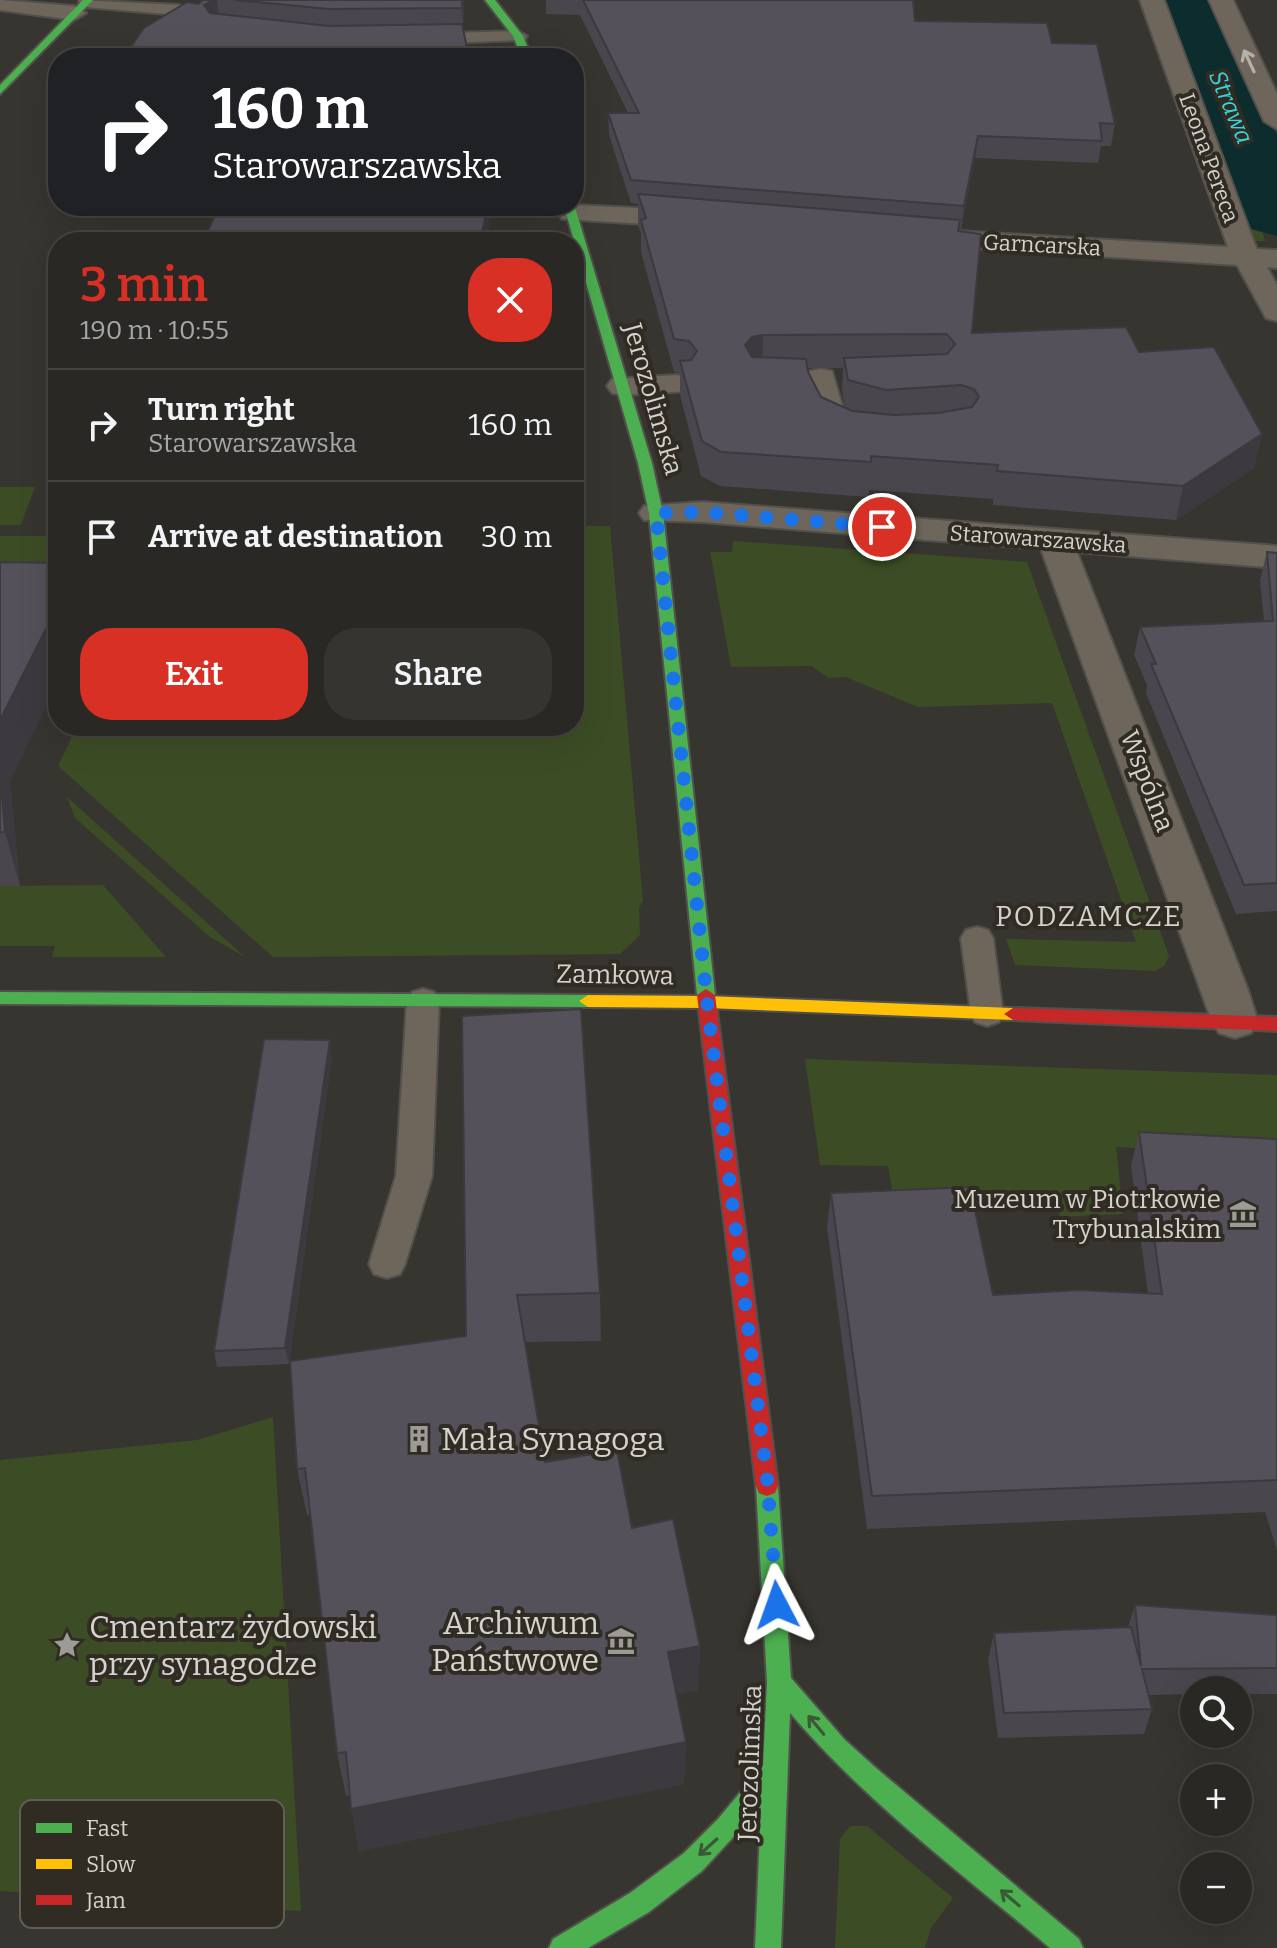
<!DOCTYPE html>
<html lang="en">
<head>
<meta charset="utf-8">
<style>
	body { margin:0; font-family:Bitter,serif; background:#353431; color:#f1f3f6; height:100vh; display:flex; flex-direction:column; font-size:30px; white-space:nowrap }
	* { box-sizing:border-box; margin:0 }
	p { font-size:26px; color:#a5a6a6 }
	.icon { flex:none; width:44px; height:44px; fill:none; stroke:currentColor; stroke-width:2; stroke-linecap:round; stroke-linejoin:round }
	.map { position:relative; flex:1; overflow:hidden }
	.details { position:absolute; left:48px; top:232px; width:536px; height:504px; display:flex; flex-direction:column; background:#292824; border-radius:32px; box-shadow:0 8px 32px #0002,0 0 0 2px #454441 }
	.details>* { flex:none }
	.guide { position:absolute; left:48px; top:48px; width:536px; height:168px; border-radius:32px; box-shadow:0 8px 32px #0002,0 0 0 2px #454441; background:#202124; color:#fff; overflow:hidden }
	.buttons { position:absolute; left:1180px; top:1676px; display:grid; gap:16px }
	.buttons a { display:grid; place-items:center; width:72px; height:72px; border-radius:50%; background:#292824; box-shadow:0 8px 32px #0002,0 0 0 2px #454441; font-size:40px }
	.pin { position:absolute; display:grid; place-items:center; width:68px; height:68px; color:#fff; margin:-34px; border:4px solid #fff; border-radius:50%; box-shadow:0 2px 8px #0007 }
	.me { position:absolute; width:88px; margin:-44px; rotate:356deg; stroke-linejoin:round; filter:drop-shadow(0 0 6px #0008) }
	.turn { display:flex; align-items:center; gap:28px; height:168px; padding:0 32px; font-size:36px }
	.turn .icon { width:104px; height:104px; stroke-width:2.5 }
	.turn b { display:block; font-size:56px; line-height:68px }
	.round { display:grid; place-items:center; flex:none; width:84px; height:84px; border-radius:32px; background:#353431 }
	.summary { display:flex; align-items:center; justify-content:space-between; height:136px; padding:0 32px }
	h1 { font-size:48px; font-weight:600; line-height:60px; color:#d93025 }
	.button { display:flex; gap:16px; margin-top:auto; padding:16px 32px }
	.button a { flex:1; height:92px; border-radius:32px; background:#d93025; color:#fff; font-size:32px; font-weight:600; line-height:92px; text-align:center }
	.button a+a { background:#353431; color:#f1f3f6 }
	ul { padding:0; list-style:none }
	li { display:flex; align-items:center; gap:24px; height:112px; padding:0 32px; border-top:2px solid #454441 }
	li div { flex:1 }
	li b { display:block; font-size:30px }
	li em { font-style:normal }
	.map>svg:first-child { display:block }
	.green { fill:#3c4d25 }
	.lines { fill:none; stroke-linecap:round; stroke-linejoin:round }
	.river { fill:#0c2c2d; fill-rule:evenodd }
	.lane-casing { stroke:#52504d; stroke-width:4 }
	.street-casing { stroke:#52504d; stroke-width:4 }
	.fast-casing { stroke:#52504d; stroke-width:4 }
	.slow-casing { stroke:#52504d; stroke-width:4 }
	.jam-casing { stroke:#52504d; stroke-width:4 }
	.lane { fill:#6e665a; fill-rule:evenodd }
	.street { fill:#6e665a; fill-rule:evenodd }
	.fast { fill:#4caf50; fill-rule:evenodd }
	.slow { fill:#ffc107; fill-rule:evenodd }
	.jam { fill:#c62828; fill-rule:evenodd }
	.wall { fill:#49464d; fill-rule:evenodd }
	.shaded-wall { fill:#3c393f }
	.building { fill:#55515a; stroke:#3c393f; stroke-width:2; fill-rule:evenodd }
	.oneway { stroke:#b5b2aa }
	.oneway2 { stroke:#3a5a33 }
	.route { stroke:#1a73e8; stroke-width:14; stroke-dasharray:0 25.2 }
	.labels { text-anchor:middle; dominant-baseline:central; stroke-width:8; stroke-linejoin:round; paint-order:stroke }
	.far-street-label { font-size:22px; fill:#d4d2cc; stroke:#302c23 }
	.far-water-label { font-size:24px; font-style:italic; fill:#32d8de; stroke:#302c23 }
	.street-label { font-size:26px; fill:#d4d2cc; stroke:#302c23 }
	.poi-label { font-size:26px; fill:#d4d2cc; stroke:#302c23; text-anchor:end }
	.neighbourhood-label { font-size:28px; letter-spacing:2px; fill:#d4d2cc; stroke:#302c23 }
	.near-poi-label { font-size:32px; fill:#d4d2cc; stroke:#302c23; text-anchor:start }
	.key { fill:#302c23; stroke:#615e56; stroke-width:2 }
	.key-label { font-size:22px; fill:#d4d2cc }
</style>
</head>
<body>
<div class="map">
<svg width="1277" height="1948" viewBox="0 0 1277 1948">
	<rect width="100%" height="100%" fill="#373530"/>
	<path class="green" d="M1162,0h12l79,194 12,47h-12z
		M1199,0h11l67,148v30z
		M0,487h35l-14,38h-21z
		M574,526h36l33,375 -4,7 1,27 -20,19 -347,3 -215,-191 19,-40h497z
		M0,536h58v78l-58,6z
		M733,541l294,21 142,394 -5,10 -9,5 -140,-6 -9,-26 130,3 -84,-239 -134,4 -72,-30 -17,1 -18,-12 -80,1 -21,-115h22z
		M67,797l178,160 -35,-20 -135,-119z
		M103,885l63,72h-114l3,-11h-55v-60z
		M805,1059l472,16v80l-161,-8 7,67 -63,3 -3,-16 -163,-1 -6,-34 -68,-1z
		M273,1417l28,494 -301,-20v-431l197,-20z
		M850,1826h17l86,72 -22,30 -6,20h-90l5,-109z"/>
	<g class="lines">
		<path class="river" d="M1155,0h60l62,135v101l-26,-7 -10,-15z"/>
		<g class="lane-casing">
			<path id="lane" d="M79,0l100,5 28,11 -8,5 -21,-6 -92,-8 -6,-1z
				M518,31l9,5 -3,4 -103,4 -9,-5 9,-5z
				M977,927l11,3 5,8 10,76 -4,8 -12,4 -12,-4 -4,-8 -10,-76 5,-8z
				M423,989l11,3 5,8 -7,176 -27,88 -5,10 -13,4 -13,-4 -5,-10 27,-88 11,-176 5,-8z"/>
		</g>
		<g class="street-casing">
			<path id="street" d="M0,0l74,6 12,7 -12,7 -74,-10z
				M1140,0h24l91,245 2,4 20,1v18l-10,-1 10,18v36l-11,-3 -29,-53 -315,-20 -10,-2 -4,-6 4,-6 10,-2 306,18z
				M1209,0h24l44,94v35l-13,-8z
				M574,205l124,6 10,2 4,6 -4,6 -10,2 -136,-8 -4,-6 4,-6z
				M821,369l11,2 13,44 28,11 5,7 -5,7c-48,12 -62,-22 -68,-62l5,-7z
				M677,375l11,2 5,7 -5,7 -65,4 -11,-2 -5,-7 5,-7z
				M702,502l575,44v22l-200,-16 171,438 10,32 -7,11 -16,5 -16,-5 -7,-11 -171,-473 -339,-27 -58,-2 -5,-7 5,-7z"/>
		</g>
		<g class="fast-casing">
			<path id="fast" d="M83,0h10l-93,94v-9z
				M485,0h10l28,36 9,22h-10l-9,-22z
				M574,204l78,259 11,50 52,482 -9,6 -9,-6 -48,-482 -11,-50 -74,-257h10z
				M0,992l588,3 9,6 -9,6 -588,-3z
				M767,1476l8,3 3,7 13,192 54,62 31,28 203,171 4,9h-33c-89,-75 -184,-146 -260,-235l-9,235h-26l6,-141 -59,64 -53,41 -61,36h-39l4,-9 77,-46 54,-40 34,-34 45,-54 4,-83 -11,-196 3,-7z"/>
		</g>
		<g class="slow-casing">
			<path id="slow" d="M588,995l119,1 306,12 9,6 -9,6 -306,-12 -119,-1 -9,-6z"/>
		</g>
		<g class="jam-casing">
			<path id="jam" d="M706,989l9,6 63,491 -3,7 -8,3 -8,-3 -3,-7 -59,-491z
				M1013,1008l264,9v14l-264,-11 -9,-6z"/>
		</g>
		<use href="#lane" class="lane"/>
		<use href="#street" class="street"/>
		<use href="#fast" class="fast"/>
		<use href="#slow" class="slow"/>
		<use href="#jam" class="jam"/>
	</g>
	<path class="wall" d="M203,0h261l-1,28 -340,30z
		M546,0h367l2,21 137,22 63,81 -4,22h-10l-3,17 -123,-5 -14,72 -2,-1v2l13,102 167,19 123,82 -8,34 -78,52 -183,-15v-6l-124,-9 -1,7 -148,-11 -19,-10 -21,-81v-22l-6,-1 -33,-120v-19l-3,-7v-22l-7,-1 -22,-68 -1,-22h20l-48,-98 -34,-1zM807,368h36l-1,23 3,17 -24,-11 -13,-25z
		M1267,552l10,1v358l-41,3 -90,-221 1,-8 -13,-30 6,-28 124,-6 -4,-41z
		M0,562l10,220 10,104h-20z
		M462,1016l138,277 1,48 -76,1 20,120 87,66 68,118 -2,44 -21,4 9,48 -2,42 -325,67 -10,-56 -3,1 -9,-43 -27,-239 -3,1 -10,-46 169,-133z
		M332,1057l-43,307 -72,3 -3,-16z
		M1139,1132l138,7v411l-12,-38 -398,17 -40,-302 4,-34 162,102 155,-1 -17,-128z
		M1135,1605l142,10v79h-39v-4h-44v4l-45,1 3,14 -8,25 -146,4 -10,-79 6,-26 134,-6z"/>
	<path class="shaded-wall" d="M214,0h3l2,18 -12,7 -3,-20z
		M462,0h2l-1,28 -1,-20z
		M978,136l-3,22 -14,72 3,-24z
		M488,206h1l1,18 -4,18h-6z
		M763,335l-1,33 -12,2 -5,-25 7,-8z
		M1262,434l-8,34 -78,52 7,-34z
		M58,605v77l-48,100 10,104 -15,-54 -5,-58v-54z
		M330,1040l2,17 -43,307 -4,-16z
		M700,1646l-2,44 -31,6 1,-44z
		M686,1742l-2,42 -325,67 -8,-42z"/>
	<path class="building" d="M203,0h11l-10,5 6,8 119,13 133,-2 7,34h-346l21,-30 43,-26 11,2z
		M235,0h227v8l-133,1z
		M583,0h330l2,21 132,2 5,20 45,1 18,80 -15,-1 2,18 -124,-5 -14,70 -333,-26 -23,-67h31z
		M638,194l322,26 -2,11 23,3 -9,99 154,-6 13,25 75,-5 48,87 -79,52 -186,-15 1,-6 -127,-9v6l-150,-10 -19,-11 -22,-80 11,-1 6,-9 -8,-10 -15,-2 -33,-119 5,-2zM947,334l8,10 -8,10 -103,4 4,22 38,10 75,-5 13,4 5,8 -7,10 -34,6 -44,2 -42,-4 -31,-14 -13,-25 -2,-13 -54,-2 -7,-12 7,-8 11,-2z
		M219,206h269l-8,36h-277z
		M1267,552l10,1v330l-33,2 -93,-221h5l-16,-37 133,-6z
		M0,562l58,1v42l-58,115z
		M0,774l5,58h-5z
		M581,1009l19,284 -83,2 28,167 72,-12 15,78 41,-9 27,127 -32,6 18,90 -335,67 -5,-57 -9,1 -32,-285 -8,1 -7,-108 176,-25 -4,-320z
		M264,1039l66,1 -45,308 -71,3z
		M1139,1132l138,7v341l-405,16 -41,-303 139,-6 23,108 85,-5 84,4z
		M1135,1605l142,10v53l-135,1 10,40 -148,4 -10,-80 137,-6 10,39z"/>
	<defs><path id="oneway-shaft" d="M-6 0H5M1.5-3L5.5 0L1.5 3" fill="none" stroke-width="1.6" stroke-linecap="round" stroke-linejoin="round" transform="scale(2)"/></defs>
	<use class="oneway" href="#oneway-shaft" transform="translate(1249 61) rotate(-115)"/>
	<g class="oneway2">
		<use href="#oneway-shaft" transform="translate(816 1725) rotate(-130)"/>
		<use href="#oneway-shaft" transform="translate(708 1847) rotate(138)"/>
		<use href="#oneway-shaft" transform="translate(1010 1898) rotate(-140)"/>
	</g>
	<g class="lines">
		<path class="route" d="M777,1605l-10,-127 -60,-476 -51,-489 46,-1 180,15"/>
	</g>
	<defs>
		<g id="museum-bare" transform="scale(2.16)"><path d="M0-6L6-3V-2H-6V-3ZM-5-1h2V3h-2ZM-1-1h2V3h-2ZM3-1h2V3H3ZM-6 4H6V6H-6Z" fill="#9d9b95" stroke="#302c23" stroke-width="2.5" paint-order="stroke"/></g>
		<g id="building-bare" transform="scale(2.16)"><path d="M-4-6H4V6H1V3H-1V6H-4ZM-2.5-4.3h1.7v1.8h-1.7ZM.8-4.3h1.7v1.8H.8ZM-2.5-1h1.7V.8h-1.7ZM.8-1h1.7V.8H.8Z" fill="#9d9b95" stroke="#302c23" stroke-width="2.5" paint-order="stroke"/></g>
		<g id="sight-bare" transform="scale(2.16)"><path d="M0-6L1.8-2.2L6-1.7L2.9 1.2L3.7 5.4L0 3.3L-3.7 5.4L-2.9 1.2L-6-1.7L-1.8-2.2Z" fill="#9d9b95" stroke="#302c23" stroke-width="2.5" paint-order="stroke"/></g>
	</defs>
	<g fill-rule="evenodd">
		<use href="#museum-bare" x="1243" y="1214"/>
		<use href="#building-bare" x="419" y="1439"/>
		<use href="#museum-bare" x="621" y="1641"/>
		<use href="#sight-bare" x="67" y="1645"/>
	</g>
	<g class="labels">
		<g class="far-street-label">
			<text transform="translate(1209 158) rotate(70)">Leona Pereca</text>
			<text transform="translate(1042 245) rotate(3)">Garncarska</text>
			<text transform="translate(1038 539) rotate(4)">Starowarszawska</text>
		</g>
		<g class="far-water-label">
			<text transform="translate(1231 107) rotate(67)">Strawa</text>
		</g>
		<g class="street-label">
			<text transform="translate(653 399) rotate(74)">Jerozolimska</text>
			<text transform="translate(1147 781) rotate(69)">Wspólna</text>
			<text transform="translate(615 975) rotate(1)">Zamkowa</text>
			<text transform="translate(750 1763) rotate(-88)">Jerozolimska</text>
		</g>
		<g class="poi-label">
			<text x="1221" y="1199">Muzeum w Piotrkowie<tspan x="1221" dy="30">Trybunalskim</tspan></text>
		</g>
		<g class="neighbourhood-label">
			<text x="1089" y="916">PODZAMCZE</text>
		</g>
		<g class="near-poi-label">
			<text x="441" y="1439">Mała Synagoga</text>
			<text x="599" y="1623" text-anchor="end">Archiwum<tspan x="599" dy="37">Państwowe</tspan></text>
			<text x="89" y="1627">Cmentarz żydowski<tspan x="89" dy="37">przy synagodze</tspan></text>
		</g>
	</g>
	<rect x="20" y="1800" width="264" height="128" rx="12" class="key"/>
	<rect x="36" y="1823" width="36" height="10" fill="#4caf50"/>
	<rect x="36" y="1859" width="36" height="10" fill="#ffc107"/>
	<rect x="36" y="1895" width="36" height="10" fill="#c62828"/>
	<g class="key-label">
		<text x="86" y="1836">Fast</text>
		<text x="86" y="1872">Slow</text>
		<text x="86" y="1908">Jam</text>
	</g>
</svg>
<div class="buttons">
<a><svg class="icon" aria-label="search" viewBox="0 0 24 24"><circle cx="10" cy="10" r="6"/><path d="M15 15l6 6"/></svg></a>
<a>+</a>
<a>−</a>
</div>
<div class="pin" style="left:882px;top:527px;background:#d93025"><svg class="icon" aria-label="arrive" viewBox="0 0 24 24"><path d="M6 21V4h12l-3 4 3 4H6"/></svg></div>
<svg class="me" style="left:777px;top:1605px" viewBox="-20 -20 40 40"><path d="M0-17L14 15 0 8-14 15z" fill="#1a73e8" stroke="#fff" stroke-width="4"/></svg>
<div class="guide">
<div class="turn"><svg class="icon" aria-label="right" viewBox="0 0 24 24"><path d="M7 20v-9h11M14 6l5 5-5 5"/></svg><div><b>160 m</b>Starowarszawska</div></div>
</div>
<section class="details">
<div class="summary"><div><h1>3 min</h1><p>190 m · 10:55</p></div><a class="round" style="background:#d93025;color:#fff"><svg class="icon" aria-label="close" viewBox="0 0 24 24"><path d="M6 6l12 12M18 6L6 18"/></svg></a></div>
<ul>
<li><svg class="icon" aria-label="right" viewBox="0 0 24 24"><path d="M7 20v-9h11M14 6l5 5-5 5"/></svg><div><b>Turn right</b><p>Starowarszawska</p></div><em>160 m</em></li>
<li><svg class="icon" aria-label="arrive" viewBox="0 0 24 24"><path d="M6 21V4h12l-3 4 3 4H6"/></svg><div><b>Arrive at destination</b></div><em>30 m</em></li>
</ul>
<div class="button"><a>Exit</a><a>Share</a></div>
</section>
</div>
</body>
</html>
